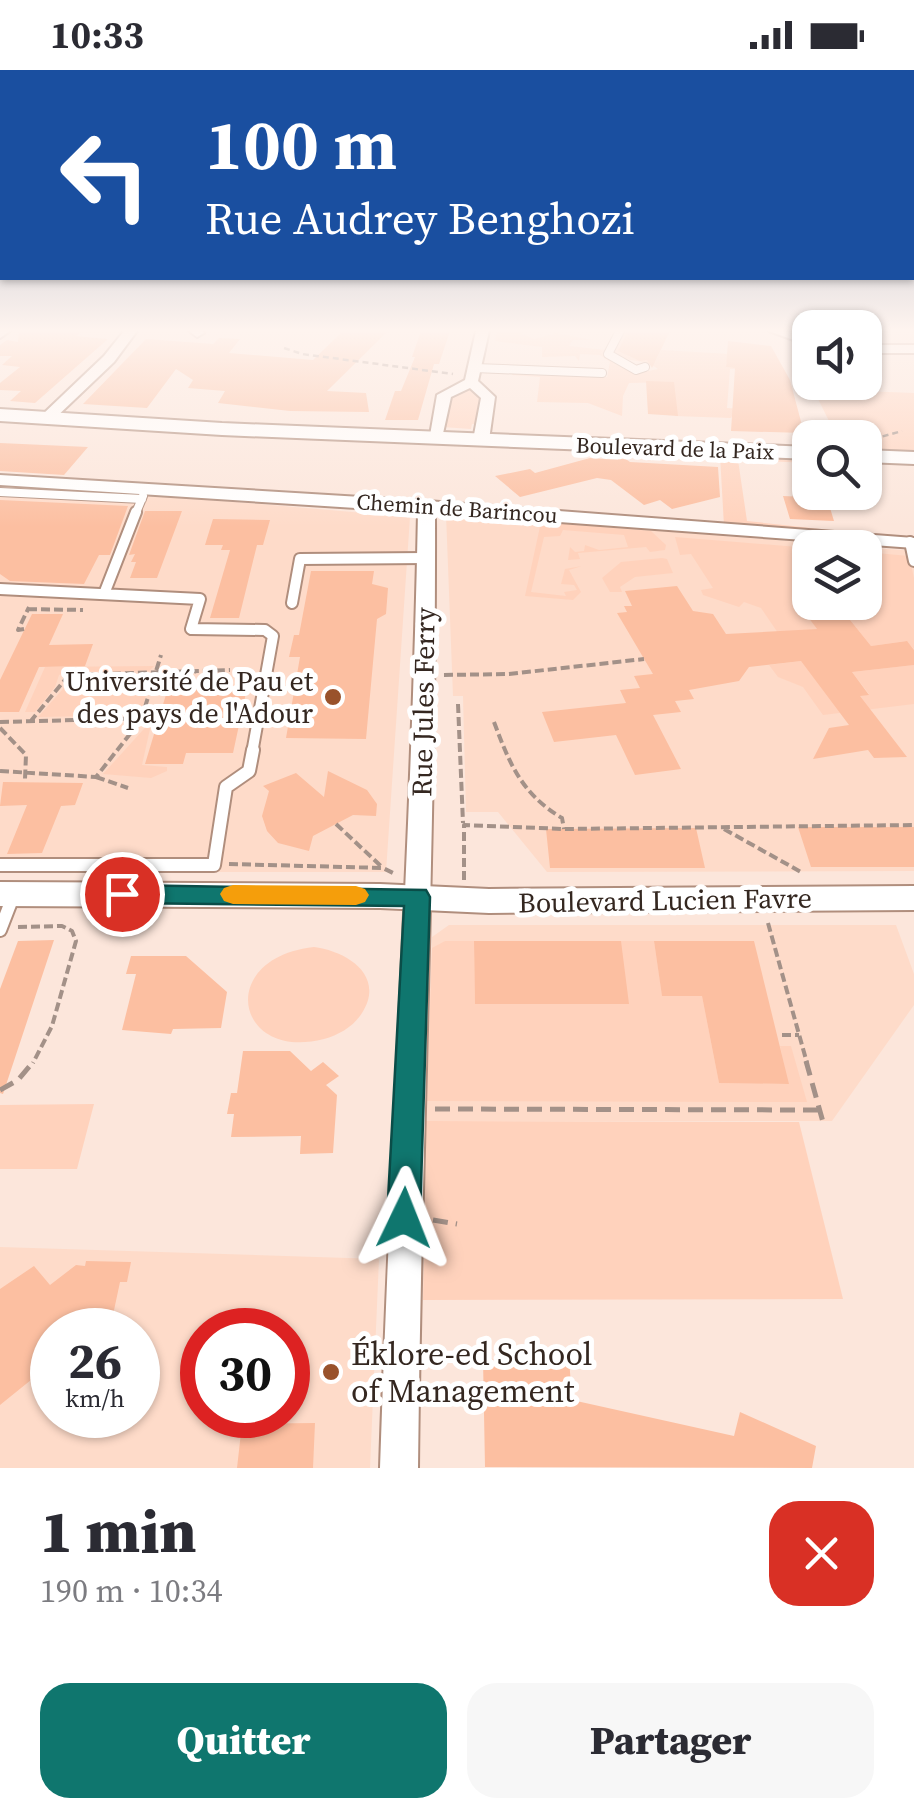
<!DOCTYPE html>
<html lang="fr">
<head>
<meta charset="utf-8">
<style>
	body { margin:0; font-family:"Source Serif 4",serif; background:#f7f7f7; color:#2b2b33; height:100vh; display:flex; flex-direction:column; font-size:38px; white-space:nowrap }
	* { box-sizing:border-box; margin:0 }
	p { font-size:32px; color:#7c7c81 }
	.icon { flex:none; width:55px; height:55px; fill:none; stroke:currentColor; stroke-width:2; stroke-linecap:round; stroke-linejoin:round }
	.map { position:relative; height:1398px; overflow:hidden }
	.side { display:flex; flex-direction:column; background:#fff; flex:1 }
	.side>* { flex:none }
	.top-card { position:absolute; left:0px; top:0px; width:915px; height:210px; box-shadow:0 2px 8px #0004; background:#1a4fa0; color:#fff; overflow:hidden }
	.controls { position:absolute; left:792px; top:240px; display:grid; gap:20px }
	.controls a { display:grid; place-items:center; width:90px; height:90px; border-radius:20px; background:#fff; box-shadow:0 2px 8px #0004; font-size:50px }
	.speed { position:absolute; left:30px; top:1238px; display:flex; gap:20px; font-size:50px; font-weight:700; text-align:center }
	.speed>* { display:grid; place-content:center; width:130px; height:130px; border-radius:50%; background:#fff; box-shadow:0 2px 8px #0004; line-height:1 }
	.speed small { font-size:25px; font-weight:400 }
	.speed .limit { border:15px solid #d22; background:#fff; color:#111 }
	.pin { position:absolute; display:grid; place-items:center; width:85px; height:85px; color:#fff; margin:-42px; border:5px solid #fff; border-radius:50%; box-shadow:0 2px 10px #0007 }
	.me { position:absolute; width:110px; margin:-55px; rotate:2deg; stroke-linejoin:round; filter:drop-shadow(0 0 8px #0008) }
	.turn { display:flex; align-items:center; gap:35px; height:210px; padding:0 40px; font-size:45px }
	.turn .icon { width:130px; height:130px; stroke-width:2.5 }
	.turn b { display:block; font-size:70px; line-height:85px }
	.round { display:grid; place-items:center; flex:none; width:105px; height:105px; border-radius:30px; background:#f7f7f7 }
	.headline { display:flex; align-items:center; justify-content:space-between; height:170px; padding:0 40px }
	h1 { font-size:60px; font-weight:800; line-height:75px }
	.primary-button { display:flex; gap:20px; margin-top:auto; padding:20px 40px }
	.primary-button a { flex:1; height:115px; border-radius:30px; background:#0f766e; color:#fff; font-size:40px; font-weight:800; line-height:115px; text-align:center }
	.primary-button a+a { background:#f7f7f7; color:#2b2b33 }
	.status { display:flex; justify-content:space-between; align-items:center; height:70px; padding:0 50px; background:#fff; direction:ltr }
	.status svg { height:28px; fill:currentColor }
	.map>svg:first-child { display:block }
	.built { fill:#fedbc9; fill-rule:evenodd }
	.green { fill:#ffd2bc }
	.building { fill:#fcbfa1 }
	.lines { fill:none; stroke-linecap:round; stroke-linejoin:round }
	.lane-far2-casing { stroke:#b08e7d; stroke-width:10 }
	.lane-far1-casing { stroke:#b08e7d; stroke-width:14 }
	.lane-casing { stroke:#b08e7d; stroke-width:16 }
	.street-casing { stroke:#b08e7d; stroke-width:4 }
	.secondary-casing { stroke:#b08e7d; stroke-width:4 }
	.path-far2 { stroke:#a39188; stroke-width:2.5; stroke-dasharray:6 4; stroke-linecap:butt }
	.path-far1 { stroke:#a39188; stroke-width:4; stroke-dasharray:9 4; stroke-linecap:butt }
	.path { stroke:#a39188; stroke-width:5; stroke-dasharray:15 8; stroke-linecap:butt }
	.lane-far2 { stroke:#fff; stroke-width:8 }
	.lane-far1 { stroke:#fff; stroke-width:10 }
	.lane { stroke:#fff; stroke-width:12 }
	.street { fill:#fff; fill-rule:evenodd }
	.secondary { fill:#fff; fill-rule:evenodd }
	.route { fill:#0f766e; stroke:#0a4d48; stroke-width:2.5 }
	.slow { fill:#f59e0b }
	.poi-dot { fill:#99522b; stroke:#fff; stroke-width:4 }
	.labels { text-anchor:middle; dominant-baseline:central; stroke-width:10; stroke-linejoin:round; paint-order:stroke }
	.far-street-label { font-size:22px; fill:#342720; stroke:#fff }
	.poi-label { font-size:28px; fill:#342720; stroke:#fff; text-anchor:end }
	.street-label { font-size:28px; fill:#342720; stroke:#fff }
	.near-poi-label { font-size:32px; fill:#342720; stroke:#fff; text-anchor:start }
</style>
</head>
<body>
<div class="status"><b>10:33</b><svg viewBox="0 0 49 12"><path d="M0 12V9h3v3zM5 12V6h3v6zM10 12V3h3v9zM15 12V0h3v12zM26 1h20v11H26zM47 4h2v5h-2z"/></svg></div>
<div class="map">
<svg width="914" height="1398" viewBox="0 0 914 1398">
	<rect width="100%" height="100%" fill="#fce6db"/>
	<path class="built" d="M0,419l191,9 219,19 -24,355h-386z
		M446,444l468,37v320l-367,1 -49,-60h-32l-3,-116h-10zM810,478h55v54h-55z
		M449,855h447l18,49v31l-82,116h-406l6,-184z
		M0,1177l379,12 -9,209h-370zM52,1260h86v85h-86zM202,1260h86v85h-86z"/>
	<path class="green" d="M497,261h19l18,8 22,-6 36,7h-19l-4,6 36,4 -2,5 36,18 19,-4c-12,-10 -32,-7 -47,-15l12,-23h10l5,8 -9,17 26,6 6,-12 86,5 -21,7v5l24,2h-20l-3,39 52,3 -46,3 -2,4 -56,-2 -2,-34 -44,1 -6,13 -1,20 -34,-13 -51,-1 3,-25 -28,-2 1,-4 94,6 3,-15 -10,-7 -20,-1 -1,7 -4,-5 -33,1v-10l-47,-6z
		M467,319l14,4 -1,32 -8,-1 -1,5 -29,-2 7,-31z
		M813,319l101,4v58l-49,-1v-12l-28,-1z
		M720,385l90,4v4l-72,-3 9,61 92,10 3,4 -118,-9z
		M541,452l110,9 15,14 -1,5 -15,2 -4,-5 -68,6 2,6 -12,1 2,-13 5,5 9,-1 1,-6 14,5 29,-3 -4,-12 -61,-5 -3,6 -16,1 -13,55 35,4 -2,-4 13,-2 -3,-5 -13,-1 4,-15 17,-3 -13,4 12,22 -8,8 -48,-4z
		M675,467l135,11v54h55v-50l44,4 5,22v71l-8,-8 -35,5 -33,-41 -35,4 14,20 -39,4 -17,-25 -17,-6 -5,5 -36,-12 -2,-5 12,-2 -22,-34 -11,1z
		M662,488l5,1 6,14 -38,4 -15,10 2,5h-12l-8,-14 19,-16z
		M801,591l55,35 13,-2 -17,-22 62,-7v39l-91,11 -20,-28 -25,-10 -9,-12z
		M154,596l-5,5 -82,1 -8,3 -4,12 -20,25h-10l20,-45z
		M151,609l-11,36 -102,2 32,-36z
		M152,650l-10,45 25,2v4l-16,7 -48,-4z
		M445,871h29l1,62 146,-62h33l8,54 40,1 17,87 69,1 -8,-38h11l16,56 -380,-1 5,-153z
		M314,877c32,4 72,28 48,66 -8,13 -23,22 -38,26 -89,23 -109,-81 -10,-92z
		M94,1034l-17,65h-77v-64z
		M426,1051l373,1 44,177 -420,1z"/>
	<path class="building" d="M19,261h63l-6,5 32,3 -73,64 -25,-2 11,-10 -21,-1v-7l20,-16 -18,-2 10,-9h-12v-11l7,-5 11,2z
		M343,261h45l-61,60 39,2 3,19 -79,-1 -72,-8 7,-12 -37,-3 5,-8 -17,-11 -29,39 -64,-4 63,-65 67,5 6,-6 21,1 -11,14 84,7z
		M421,261h29l-11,33h-5l-16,56h-33l10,-29h6l14,-34h-3z
		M628,261h42l-18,37 -5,-8 -7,1 -22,-10z
		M728,271l43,5 19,34 14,53 -73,-2 4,-63 -9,-1z
		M646,311l28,1 4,34 -30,-2z
		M0,373l88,4 -24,28 -64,-4z
		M620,385l10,7 88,5 2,30 -48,12 -12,-9 -16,5 -33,-25 -14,-2 -77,19 -25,-21 35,-7 5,4 55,-15 28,2z
		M783,426l44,2 7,23 -44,-2z
		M0,430l128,6 -18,49h-11l-15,29 -74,-3 -10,-7z
		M145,441h37l-25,67h-27l6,-16h-5l4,-8 -6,1z
		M213,449l57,1 -7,25h-6l-18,73h-29l20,-68h-9l2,-5h-18z
		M311,501h63l-2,13 16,4 -2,26 -9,5 -11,120 -80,-1 14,-81h-11l5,-22h5z
		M677,516l16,25 20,3 13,20 91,-5 -15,-20 36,-4 33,41 36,-5 7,9v15l-62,7 17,23 -9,1 47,61 -33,1 -6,-8 -55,9 16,-31 20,-3 -48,-64 -52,6 -10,14 -50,9 5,9 -19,2 6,11 -28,3 28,54 -46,6 -19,-40 -62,7 -12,-30 84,-9 -6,-13 20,-2 -6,-12 19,-2 -36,-61 10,-1 -3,-6h8l-7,-15z
		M32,544h31l-14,31 44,-1 -8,22 -46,1 -20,45h-19v-32z
		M168,618h79l-14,65h-47l-3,11h-38z
		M328,701l39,19 10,14 -1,12 -23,-1 -40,21 -4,15 -31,-8 -11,-12 -5,-15 7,-25 -6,-5 33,-13 28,24z
		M3,712l80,1 -8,22 -14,1 -19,47 -35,1 20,-49 -27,1z
		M798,757h116v40h-103z
		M696,758l9,40h-155l-4,-39z
		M54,870l-51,154 -3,-1v-104l18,-48z
		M474,871h147l8,63h-154z
		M654,871h100l35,143 -70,-1 -17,-87h-40z
		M131,886h55l41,36 -6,36 -48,1 -2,5 -49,-4 14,-56h-10z
		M243,981h47l21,20 12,-9 16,14 -13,9 11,10 -4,58 -33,1 1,-18 -70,1 3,-23h-7l4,-21h6z
		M86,1191l45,1 -4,20h-7l-7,33 -19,15h-42v33l-52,42v-116l34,-23 16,19 26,-20 9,1z
		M569,1288l3,42 162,36 6,-24 76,34 -4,22 -327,-1 -2,-108z
		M315,1353l-2,45h-76l5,-44z"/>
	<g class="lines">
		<g class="lane-far2-casing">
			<path id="lane-far2" d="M620,261l-12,23 28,16 9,-3
				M475,298l127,5
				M0,422l142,7
				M135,445l8,-19"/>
		</g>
		<g class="lane-far1-casing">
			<path id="lane-far1" d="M910,472l4,19
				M0,519l200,10 -9,30 74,1 8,6 -21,117
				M104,524l32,-82
				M292,533l8,-44 126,-1"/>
		</g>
		<g class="lane-casing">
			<path id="lane" d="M0,795h214l12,-78 23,-16 4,-21
				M0,860l14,-36"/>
		</g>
		<g class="street-casing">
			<path id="street" d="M0,261h10l-10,7z
				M124,261h13l-23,31 -62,59h-10v-6l62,-59z
				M189,261h13l2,2 -7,4z
				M476,261h13l-11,50 17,16 -6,43 -8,5 -8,-5 8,-42 -11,-10 -19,9 -9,41 -13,3 8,-46 28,-15z
				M769,261h21l20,7v8z
				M865,275h49v8h-49z
				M0,405l427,26 487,37v10l-479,-35c1,318 -14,637 -17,955h-38c10,-319 32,-637 38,-956l-418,-27z"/>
		</g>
		<g class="secondary-casing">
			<path id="secondary" d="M0,339l222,14 588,24v12l-588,-24 -222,-14z
				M865,380l49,2v12l-49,-2z
				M0,812l380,2 109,5 425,-3v24l-425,3 -109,-5 -380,-2z"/>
		</g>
		<path class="path-far2" d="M284,278l18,6 151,20
			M873,369l29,-8"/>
		<path class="path-far1" d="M28,539l55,1
			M24,559l-6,1 11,-23
			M444,605l65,-1 135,-15
			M191,616l4,-16
			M458,634l5,119
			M0,652l157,-4
			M30,652l39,-47 161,-5
			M494,652c16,43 28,72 68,96l2,11
			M0,658l26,27 -1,24
			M0,701l96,6 45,-57 20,-65
			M96,707l32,11
			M336,754l47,44
			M724,759l77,43
			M229,794l154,4 10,5
			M464,810v-55l100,4 350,-4
			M768,853l39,140
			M18,857l44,-1 10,5 4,10 -24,85 -19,37
			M782,965h17"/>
		<path class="path" d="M806,991l17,61
			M0,1020l18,-10 16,-19
			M435,1039l385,1
			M433,1150l24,4"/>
		<use href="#lane-far2" class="lane-far2"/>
		<use href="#lane-far1" class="lane-far1"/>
		<use href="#lane" class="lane"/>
		<use href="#street" class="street"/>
		<use href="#secondary" class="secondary"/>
	</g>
	<linearGradient id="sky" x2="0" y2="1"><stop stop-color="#98a2b6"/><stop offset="0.57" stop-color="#fef4ef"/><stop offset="1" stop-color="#fef4ef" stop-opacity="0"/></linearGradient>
	<rect width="914" height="457" fill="url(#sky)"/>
	<path class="route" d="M122,815l304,5 4,7 -10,321 -5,11 -11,5 -12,-5 -5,-11 17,-312 -282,-3 -9,-3 -3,-6 3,-6z"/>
	<path class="slow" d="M233,815l123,1 9,3 4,6 -4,7 -9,3 -123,-1 -9,-3 -4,-7 4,-6z"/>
	<g class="poi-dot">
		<circle cx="333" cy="627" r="10"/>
		<circle cx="331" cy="1302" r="10"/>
	</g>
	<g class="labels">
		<g class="far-street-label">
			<text transform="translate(675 378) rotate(2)">Boulevard de la Paix</text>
			<text transform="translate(457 438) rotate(4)">Chemin de Barincou</text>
		</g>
		<g class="poi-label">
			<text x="313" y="611">Université de Pau et<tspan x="313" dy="32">des pays de l'Adour</tspan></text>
		</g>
		<g class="street-label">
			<text transform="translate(423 632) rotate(-89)">Rue Jules Ferry</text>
			<text transform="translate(665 830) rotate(-1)">Boulevard Lucien Favre</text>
		</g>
		<g class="near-poi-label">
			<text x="351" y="1284">Éklore-ed School<tspan x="351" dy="37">of Management</tspan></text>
		</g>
	</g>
</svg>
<div class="controls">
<a><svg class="icon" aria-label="sound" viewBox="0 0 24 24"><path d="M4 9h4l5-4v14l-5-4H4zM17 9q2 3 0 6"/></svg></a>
<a><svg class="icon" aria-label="search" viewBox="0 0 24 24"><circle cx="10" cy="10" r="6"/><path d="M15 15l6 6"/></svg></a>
<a><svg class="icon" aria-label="layers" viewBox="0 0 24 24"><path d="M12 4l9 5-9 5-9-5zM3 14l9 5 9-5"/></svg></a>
</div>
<div class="speed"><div>26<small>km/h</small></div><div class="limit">30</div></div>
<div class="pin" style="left:122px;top:824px;background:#d93025"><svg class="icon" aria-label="arrive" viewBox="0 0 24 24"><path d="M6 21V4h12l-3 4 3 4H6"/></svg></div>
<svg class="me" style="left:404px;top:1148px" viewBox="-20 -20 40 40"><path d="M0-17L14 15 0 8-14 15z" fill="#0f766e" stroke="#fff" stroke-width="4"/></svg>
<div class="top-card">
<div class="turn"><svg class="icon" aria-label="left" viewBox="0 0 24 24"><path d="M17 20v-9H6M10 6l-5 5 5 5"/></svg><div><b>100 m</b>Rue Audrey Benghozi</div></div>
</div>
</div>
<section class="side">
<div class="headline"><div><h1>1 min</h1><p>190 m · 10:34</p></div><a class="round" style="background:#d93025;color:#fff"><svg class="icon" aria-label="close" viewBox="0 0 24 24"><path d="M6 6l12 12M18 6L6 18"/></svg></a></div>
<div class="primary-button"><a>Quitter</a><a>Partager</a></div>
</section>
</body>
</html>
